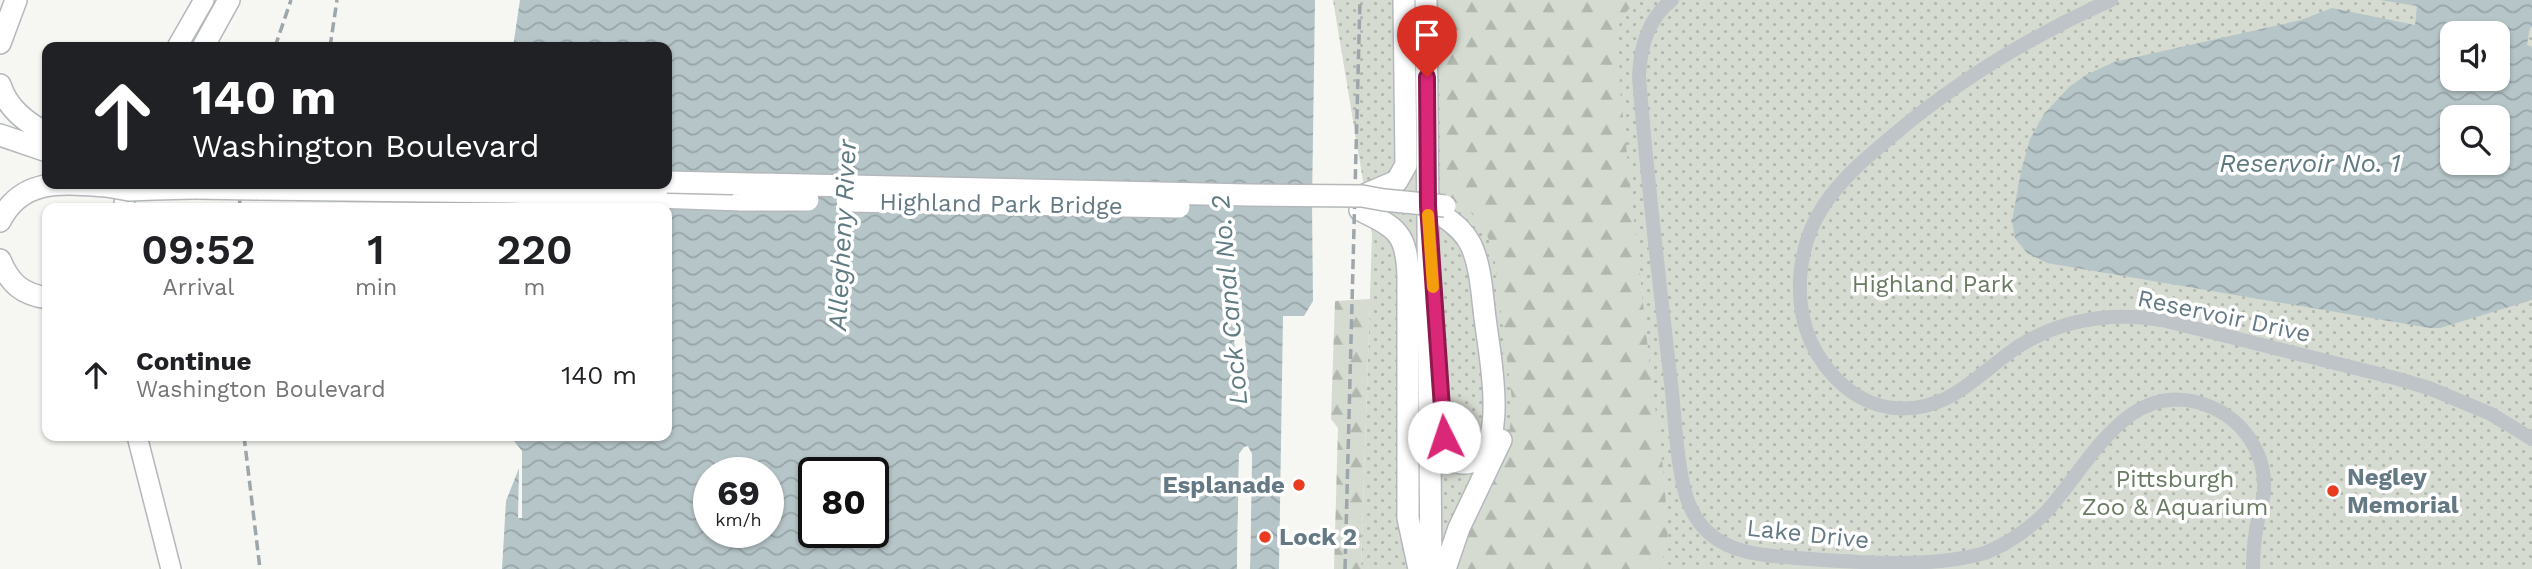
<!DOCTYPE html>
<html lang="en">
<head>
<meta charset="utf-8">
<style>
	body { margin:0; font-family:"Work Sans",sans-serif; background:#f6f6f6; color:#202124; height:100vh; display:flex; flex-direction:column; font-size:26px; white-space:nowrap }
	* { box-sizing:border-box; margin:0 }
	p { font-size:23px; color:#757577 }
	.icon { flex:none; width:38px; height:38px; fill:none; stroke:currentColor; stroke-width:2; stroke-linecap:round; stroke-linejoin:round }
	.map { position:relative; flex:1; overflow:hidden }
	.details { position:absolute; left:42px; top:203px; width:630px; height:238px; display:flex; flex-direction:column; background:#fff; border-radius:14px; box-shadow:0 2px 5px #0004 }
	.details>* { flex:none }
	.top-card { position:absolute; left:42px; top:42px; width:630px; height:147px; border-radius:14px; box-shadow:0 2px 5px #0004; background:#202124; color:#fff; overflow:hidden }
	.fabs { position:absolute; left:2440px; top:21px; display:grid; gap:14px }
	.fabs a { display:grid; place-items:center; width:70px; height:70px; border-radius:14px; background:#fff; box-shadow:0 2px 5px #0004; font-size:35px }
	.speed { position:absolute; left:693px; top:457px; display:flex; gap:14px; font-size:35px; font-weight:700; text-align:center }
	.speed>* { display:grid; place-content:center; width:91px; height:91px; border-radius:50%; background:#fff; box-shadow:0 2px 5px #0004; line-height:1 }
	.speed small { font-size:18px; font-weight:400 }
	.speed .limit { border:4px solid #111; border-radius:10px; background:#fff; color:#111 }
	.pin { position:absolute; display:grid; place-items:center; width:60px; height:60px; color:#fff; margin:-72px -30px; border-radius:50% 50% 50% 0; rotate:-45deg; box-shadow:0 0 7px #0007 }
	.pin .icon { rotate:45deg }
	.me { position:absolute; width:77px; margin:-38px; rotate:356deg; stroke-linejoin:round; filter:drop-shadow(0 0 5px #0008) }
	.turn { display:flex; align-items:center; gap:24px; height:147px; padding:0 35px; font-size:32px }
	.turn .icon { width:91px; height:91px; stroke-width:2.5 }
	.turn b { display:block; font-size:49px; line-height:60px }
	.eta { display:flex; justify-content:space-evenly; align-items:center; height:119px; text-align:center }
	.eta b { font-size:42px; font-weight:600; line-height:49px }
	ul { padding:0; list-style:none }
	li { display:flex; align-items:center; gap:21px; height:105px; padding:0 35px }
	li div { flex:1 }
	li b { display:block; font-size:26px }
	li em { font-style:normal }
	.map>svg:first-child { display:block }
	.green { fill:url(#green-dots); fill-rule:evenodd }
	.forest { fill:url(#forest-firs) }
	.water { fill:url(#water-waves); fill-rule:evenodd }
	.pier { fill:#f6f6f2 }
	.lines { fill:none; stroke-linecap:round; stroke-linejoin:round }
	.major-casing { stroke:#b2b8bb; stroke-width:22 }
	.highway-casing { stroke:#b4b8bb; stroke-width:24 }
	.minor { stroke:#bec4c7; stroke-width:14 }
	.major { stroke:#fff; stroke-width:19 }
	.highway { stroke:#fff; stroke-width:21 }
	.rail { stroke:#9da6ab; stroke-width:3.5; stroke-dasharray:10 5; stroke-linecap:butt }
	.highway-bridge-casing { stroke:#b4b8bb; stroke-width:24; stroke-linecap:butt }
	.highway-bridge { stroke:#fff; stroke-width:21 }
	.route-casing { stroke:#8e194d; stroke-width:18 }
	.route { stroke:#db2777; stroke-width:12 }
	.slow { stroke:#f59e0b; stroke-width:12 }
	.poi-dot { fill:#e83b20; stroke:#fff; stroke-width:2.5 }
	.labels { text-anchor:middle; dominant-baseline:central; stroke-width:7; stroke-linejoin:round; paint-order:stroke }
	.street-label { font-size:24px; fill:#647984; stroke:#fff }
	.park-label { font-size:24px; fill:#6a7b63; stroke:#fff }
	.poi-label { font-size:24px; font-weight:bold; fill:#647984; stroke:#fff; text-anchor:start }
	.water-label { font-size:26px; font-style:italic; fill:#5f7b81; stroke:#fff }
</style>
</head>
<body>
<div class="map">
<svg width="2532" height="569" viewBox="0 0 2532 569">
	<defs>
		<pattern id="green-dots" width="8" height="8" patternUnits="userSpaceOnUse" patternTransform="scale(1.75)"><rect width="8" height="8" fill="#d6dbd1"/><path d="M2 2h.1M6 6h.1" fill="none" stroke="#b1b6af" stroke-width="1.8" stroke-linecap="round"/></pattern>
		<pattern id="forest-firs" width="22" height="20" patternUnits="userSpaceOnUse" patternTransform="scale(1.75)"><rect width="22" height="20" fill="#d6dbd1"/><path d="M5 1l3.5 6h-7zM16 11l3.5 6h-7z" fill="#b1b6af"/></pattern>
		<pattern id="water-waves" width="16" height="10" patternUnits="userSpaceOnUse" patternTransform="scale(1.75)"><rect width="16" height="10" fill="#b6c5c8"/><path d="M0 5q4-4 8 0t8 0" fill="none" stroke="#98a5a8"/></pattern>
	</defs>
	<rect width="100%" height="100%" fill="#f6f6f2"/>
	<path class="green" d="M1333,0h1199v569h-1171l11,-334zM2452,33h45v46h-45zM2452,117h45v46h-45z"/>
	<path class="forest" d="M1438,0h200l-15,15 -5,12 2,62 30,279 14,108 4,65 -8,28h-209l54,-125 5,-16 2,-28 -18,-146c-10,-32 -21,-46 -53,-58z
		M1370,299l-9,270h-27l4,-141 -7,-9 4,-118z"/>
	<path class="water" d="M520,0h795l-3,203 1,98 -9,15h-21l-4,253h-29l2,-114 -5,-9 -8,8 -2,115h-735l4,-68 13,-33 3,-17 -12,-15h157v-228h-155l1,-24h154v-137h-154zM709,472h59v60h-59zM814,472h59v60h-59z
		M2380,0h152v27l-2,1 -3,17 5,2v253l-92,28h-10l-383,-65 -20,-10 -12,-15 -3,-17 9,-50 9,-32 14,-25 25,-27 17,-12 28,-13 187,-42 31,-12 83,17 2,-19zM2452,33h45v46h-45zM2452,117h45v46h-45z"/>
	<path class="pier" d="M1237,333h4l4,4 4,68 -5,4 -5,-3 -5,-68z
		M507,438h3l12,13v67h-4l1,-49 -4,-1 4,-7 -1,-8z
		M1248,446l4,8 -2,115h-4l3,-114 -3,-5 -3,5 -2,114h-4l2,-115 5,-7z"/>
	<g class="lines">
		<g class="major-casing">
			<path id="major" d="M177,47l27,-47
				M123,208l5,-24
				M137,436l34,133"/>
		</g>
		<g class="highway-casing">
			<path id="highway" d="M1426,0l5,569
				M0,43l16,-43
				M203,47l26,-47
				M0,85c8,24 26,37 47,49
				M0,135l47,16
				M139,184l15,5 40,-1
				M260,189l247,3 235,8
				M1362,196l35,-15 9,-16 -2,-165
				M1360,210c37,18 47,23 48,67v241l11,51
				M0,221c22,-44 64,-38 106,-35
				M0,260c10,24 22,34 47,38
				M1442,408c2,19 -1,44 19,55 52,3 28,-111 25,-138 -4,-26 -4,-56 -15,-80 -6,-12 -14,-19 -25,-27
				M1445,569l14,-41 42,-88"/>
		</g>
		<path class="minor" d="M1672,0c-25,19 -32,48 -33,77 8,102 20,204 32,306 4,32 6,93 18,121 19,47 63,51 108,54 60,4 131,11 188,-5 22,-9 44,-24 61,-41 43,-46 81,-136 160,-107 36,13 60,47 58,85 0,8 -3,16 -5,24 -4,18 -6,36 -6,55
			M2111,0c-80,36 -153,80 -220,137 -24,20 -49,41 -67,68 -26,39 -32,94 -13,137 16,34 45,62 83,66 56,5 84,-35 125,-62 44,-27 93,-34 143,-26l233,58 34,10 62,26 41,25"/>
		<use href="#major" class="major"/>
		<use href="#highway" class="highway"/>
		<path class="rail" d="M275,47l16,-47
			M330,47l7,-47
			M239,208l3,-24
			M244,436l16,133
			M1345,569l15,-569"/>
		<g class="highway-bridge-casing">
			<path id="highway-bridge" d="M667,182l582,13 113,1 22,4 61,6
				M106,186l23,4 25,-1
				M194,188l66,1
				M742,200h66
				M847,201l332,6"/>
		</g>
		<use href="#highway-bridge" class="highway-bridge"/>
	</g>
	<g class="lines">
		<g class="route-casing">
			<path id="route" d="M1427,77l1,129 16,231"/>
		</g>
		<use href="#route" class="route"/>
		<path class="slow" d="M1428,215l5,72"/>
	</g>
	<g class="poi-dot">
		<circle cx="1299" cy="485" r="7"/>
		<circle cx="2333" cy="491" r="7"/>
		<circle cx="1265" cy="537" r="7"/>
	</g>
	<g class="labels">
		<g class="street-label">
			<text transform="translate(1001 204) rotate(1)">Highland Park Bridge</text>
			<text transform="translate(2224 316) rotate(12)">Reservoir Drive</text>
			<text transform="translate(1808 534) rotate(6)">Lake Drive</text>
		</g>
		<g class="park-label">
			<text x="1933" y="284">Highland Park</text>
			<text x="2175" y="479">Pittsburgh<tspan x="2175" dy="28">Zoo &amp; Aquarium</tspan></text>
		</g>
		<g class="poi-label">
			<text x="2347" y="477">Negley<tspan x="2347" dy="28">Memorial</tspan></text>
			<text x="1285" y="485" text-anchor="end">Esplanade</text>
			<text x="1279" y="537">Lock 2</text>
		</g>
		<g class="water-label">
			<text x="2310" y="163">Reservoir No. 1</text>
			<text transform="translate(842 235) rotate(-87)">Allegheny River</text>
			<text transform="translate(1229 300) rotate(-95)">Lock Canal No. 2</text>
		</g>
	</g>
</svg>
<div class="fabs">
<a><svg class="icon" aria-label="sound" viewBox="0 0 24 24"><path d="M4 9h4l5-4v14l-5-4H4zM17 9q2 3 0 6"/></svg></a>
<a><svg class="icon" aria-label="search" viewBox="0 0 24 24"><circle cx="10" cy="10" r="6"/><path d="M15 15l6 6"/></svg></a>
</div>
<div class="speed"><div>69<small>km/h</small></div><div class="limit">80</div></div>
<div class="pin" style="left:1427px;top:77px;background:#d93025"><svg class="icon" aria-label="arrive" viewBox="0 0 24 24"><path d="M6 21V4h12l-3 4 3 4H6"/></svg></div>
<svg class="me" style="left:1444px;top:437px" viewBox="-20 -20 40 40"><circle r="19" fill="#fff"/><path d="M0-13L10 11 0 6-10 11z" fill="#db2777"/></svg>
<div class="top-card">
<div class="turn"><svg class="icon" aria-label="ahead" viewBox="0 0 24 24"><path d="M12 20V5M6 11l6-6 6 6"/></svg><div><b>140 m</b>Washington Boulevard</div></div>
</div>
<section class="details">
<div class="eta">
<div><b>09:52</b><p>Arrival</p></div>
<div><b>1</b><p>min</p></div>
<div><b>220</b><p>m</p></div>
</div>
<ul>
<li><svg class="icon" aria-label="ahead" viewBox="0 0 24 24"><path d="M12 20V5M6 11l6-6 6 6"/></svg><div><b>Continue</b><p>Washington Boulevard</p></div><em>140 m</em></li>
</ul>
</section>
</div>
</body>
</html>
